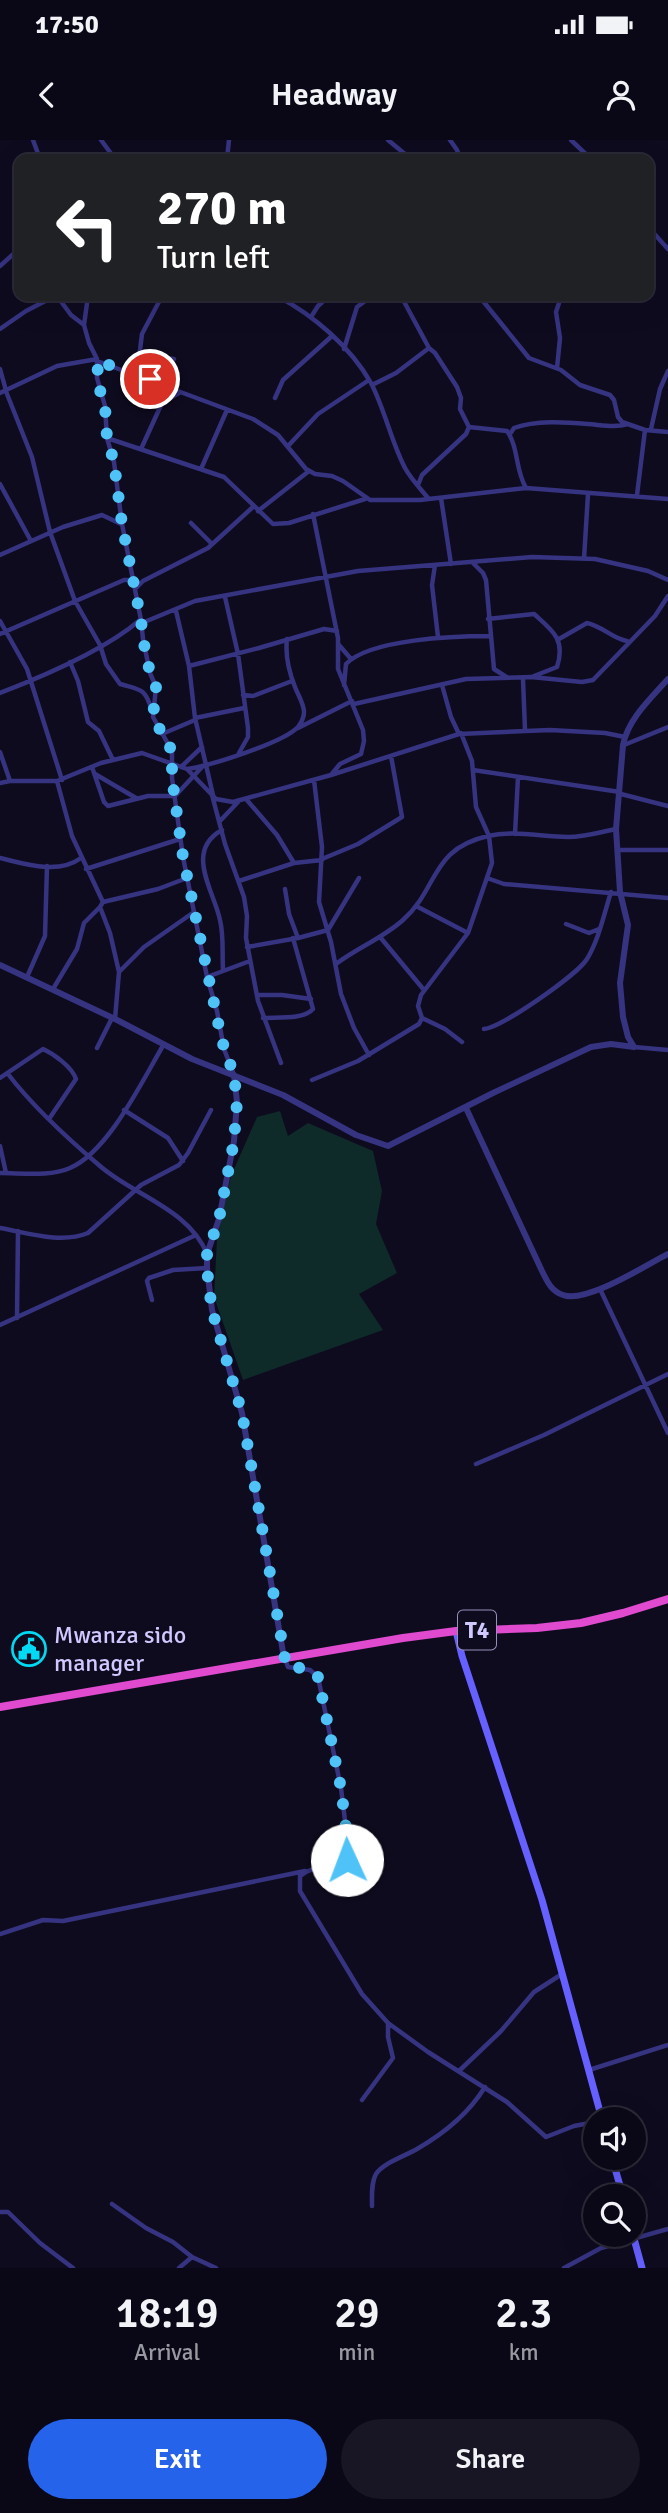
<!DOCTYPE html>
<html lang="en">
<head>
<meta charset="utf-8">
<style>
	body { margin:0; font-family:Signika,sans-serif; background:#181624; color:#f1f3f6; height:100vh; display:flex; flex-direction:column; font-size:26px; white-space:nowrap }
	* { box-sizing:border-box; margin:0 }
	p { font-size:23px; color:#999aa1 }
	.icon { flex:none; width:38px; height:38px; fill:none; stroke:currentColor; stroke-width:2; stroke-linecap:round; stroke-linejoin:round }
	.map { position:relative; height:2128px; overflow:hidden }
	.details { display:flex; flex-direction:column; background:#0a0817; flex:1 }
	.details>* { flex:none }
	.top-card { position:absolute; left:14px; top:14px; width:640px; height:147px; border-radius:14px; box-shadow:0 7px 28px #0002,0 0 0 2px #2a2936; background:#202124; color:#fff; overflow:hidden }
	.tools { position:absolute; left:583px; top:1967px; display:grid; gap:14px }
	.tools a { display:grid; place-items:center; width:63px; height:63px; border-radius:50%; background:#0a0817; box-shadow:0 7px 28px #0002,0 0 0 2px #2a2936; font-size:35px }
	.pin { position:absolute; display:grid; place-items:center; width:60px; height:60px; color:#fff; margin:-30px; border:4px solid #fff; border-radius:50%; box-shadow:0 2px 7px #0007 }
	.me { position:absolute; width:77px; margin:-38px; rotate:358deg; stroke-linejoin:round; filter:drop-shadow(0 0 5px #0008) }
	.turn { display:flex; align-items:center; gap:24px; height:147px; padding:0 28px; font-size:32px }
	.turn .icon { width:91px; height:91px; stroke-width:2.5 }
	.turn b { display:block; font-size:49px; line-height:60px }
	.eta { display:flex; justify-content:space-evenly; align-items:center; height:119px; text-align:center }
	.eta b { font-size:42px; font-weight:600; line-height:49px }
	.button { display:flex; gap:14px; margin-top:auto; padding:14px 28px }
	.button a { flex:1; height:80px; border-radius:42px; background:#2563eb; color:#fff; font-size:28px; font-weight:600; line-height:80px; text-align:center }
	.button a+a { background:#181624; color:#f1f3f6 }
	.status { display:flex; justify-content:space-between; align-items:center; height:49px; padding:0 35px; background:#0a0817; direction:ltr }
	.status svg { height:19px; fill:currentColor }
	header { display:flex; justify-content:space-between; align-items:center; height:91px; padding:0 28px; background:#0a0817; font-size:32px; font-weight:600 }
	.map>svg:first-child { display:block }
	.green { fill:#0e2a29 }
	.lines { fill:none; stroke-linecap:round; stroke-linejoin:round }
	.minor { stroke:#363381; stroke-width:4.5 }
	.tertiary { stroke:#363381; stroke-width:6 }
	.secondary { stroke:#6560ff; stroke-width:7 }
	.trunk { stroke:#df4ace; stroke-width:8 }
	.route { stroke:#4fc3f7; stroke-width:12; stroke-dasharray:0 21.6 }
	.labels { text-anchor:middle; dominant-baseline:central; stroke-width:5; stroke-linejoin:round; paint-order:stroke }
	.shield { fill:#0e0b1f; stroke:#9690bc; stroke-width:2 }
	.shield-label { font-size:23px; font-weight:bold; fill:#d0c9ff }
	.poi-label { font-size:24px; fill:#d0c9ff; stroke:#0e0b1f; text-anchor:start }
</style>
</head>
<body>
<div class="status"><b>17:50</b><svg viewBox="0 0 49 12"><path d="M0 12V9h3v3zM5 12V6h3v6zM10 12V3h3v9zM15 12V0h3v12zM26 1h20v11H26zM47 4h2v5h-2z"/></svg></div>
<header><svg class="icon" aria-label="back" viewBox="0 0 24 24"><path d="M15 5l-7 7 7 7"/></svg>Headway<svg class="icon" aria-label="person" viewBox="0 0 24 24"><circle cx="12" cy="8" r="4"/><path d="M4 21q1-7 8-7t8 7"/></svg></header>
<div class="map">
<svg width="668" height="2128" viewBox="0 0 668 2128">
	<rect width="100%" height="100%" fill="#0e0b1f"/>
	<path class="green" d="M280,971l8,25 20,-13 65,28 9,40 -6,33 21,49 -38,21 24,36 -140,50 -29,-83 3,-58 14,-63 26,-59z"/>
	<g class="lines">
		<path class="minor" d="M33,0l7,19
			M101,0l14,19
			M388,0l23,19
			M450,0l7,10 3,9
			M571,0l20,19
			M227,19l2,-19
			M649,88l19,21
			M0,126l19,-17
			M57,156l14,19 13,10
			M88,156l-4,29 5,18 8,16v19l8,28 2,32 7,24 8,62 19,96 2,19 7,34 6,14 -3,30 19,34v27l11,79 24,120 10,34 7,38 10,26
			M277,156c36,19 73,50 94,87 14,27 20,58 34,85 6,11 15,20 23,30
			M482,156l1,5 46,57 32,12 19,15 30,10 4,5 4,17 4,5 23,8 23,2
			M311,177l7,-11 11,-10
			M0,189l26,-18 29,-15
			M344,209l13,-42 15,-11
			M141,215l33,4
			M97,221l156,58 25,16 28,34 9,5 17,2 11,5 27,19h50l106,-12 142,11
			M557,228l3,-30 -4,-26 3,-9 -2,-7
			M0,229l7,25 25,63 18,75 25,69 25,44 6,19 14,20c20,6 25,3 32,27
			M137,234l5,-40 20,-38
			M372,245l24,-12 33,-25 -28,-52
			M0,253l57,-27 40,-7
			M275,258l8,-18 49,-44
			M469,287l38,4c12,17 8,39 19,57
			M651,289l9,-40 8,-18
			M510,294l4,-6c22,-8 51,-6 74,-4 14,1 27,4 40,0
			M107,298l117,39 49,47 16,-1 76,-24
			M288,306l30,-32 51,-34
			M141,309l21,-46 17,-10
			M201,329l26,-59
			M0,344l31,57
			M418,345l4,-10 44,-41 3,-7 -9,-18 1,-11 -4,-11 -22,-34 -6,-5
			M637,355l8,-65
			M441,358l10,66
			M258,371l51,-40
			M313,374l25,124v31l25,61 1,11 -3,13 -21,10 -9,11
			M191,383l21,21
			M0,415l63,-28 39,-12 19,9
			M584,419l4,-65
			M473,423l10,10 3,7 8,89 14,9
			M435,425l-3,20 6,52
			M135,449l8,-8 65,-33 46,-42
			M225,457l13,57 10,74v9l-9,16
			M176,471l13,55 6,52 18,77
			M488,479l46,-5c18,16 32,25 23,53l-23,9
			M0,481l27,48 35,111
			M142,483l53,-22 163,-30 174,-14 63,2 53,12 20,9
			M0,494l124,-54h9
			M559,499l28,-16c15,3 26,16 40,18
			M339,505l12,14
			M70,522l8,19 10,41 11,9 14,29
			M189,526l70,-18 65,-19 13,2
			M523,539l2,51
			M344,545l2,-21c24,-25 109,-28 144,-28
			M442,545l9,32 8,17
			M0,553c44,-17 105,-43 140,-73
			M243,555l10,1 39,-15
			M354,564l112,-25 65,-2 51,5 11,-2 62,-64 13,-20
			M195,578l49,-10
			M298,588l54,-27
			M162,594l33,-14
			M624,605l44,-18
			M0,612l10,29
			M92,627l12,35 4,4 40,-10h27l27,-29
			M181,627l21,-20
			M187,629c22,-3 96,-26 111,-42 3,-4 6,-9 6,-15 0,-8 -6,-17 -9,-25 -6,-15 -10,-32 -8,-48
			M473,630l147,22
			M95,634l41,24
			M314,640l8,67 -3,55 12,40 10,52 13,34 15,27
			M57,641l15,55 31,66 -3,5 10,26 9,39
			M0,643l10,-2h47l44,-18 41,-10 45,16 29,30 17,3 98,-27 128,-41 91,-4 55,3 20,4
			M621,654l47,12
			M212,655l13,49 19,53 3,19 -1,22 12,63 23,62
			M246,659l31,36 17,28
			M220,681l18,-19
			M222,690c-38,21 -8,61 -2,90 4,16 2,34 3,50
			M515,694l3,-57
			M618,710h50
			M0,718c25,6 58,17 81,0
			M322,719l36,-15 44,-27 -11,-61
			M86,729l94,-30
			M487,738l17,6 164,14
			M239,741l55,-18 28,-3
			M285,749l4,25 9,24
			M103,762l55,-13 29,-11
			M416,766l52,27
			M566,784l23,9 10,-4
			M380,797l44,53
			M247,807l51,-9 30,-8 31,-52
			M336,824c21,-16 47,-26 67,-44 36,-32 27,-71 85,-84 26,-6 54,1 80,1 17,0 32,-5 48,-8
			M27,837l18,-41 2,-70
			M207,837l43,-16
			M53,849l24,-40 7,-26 16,-16
			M257,855h25l29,4
			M263,878c15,-1 40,2 50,-9l-20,-71
			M422,878l23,11 17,13
			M115,879l4,-47 25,-25 50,-35
			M484,889c17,-1 93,-54 103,-70 12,-20 17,-45 24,-67
			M634,907l34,3
			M97,908l15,-30
			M8,934c26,34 59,64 92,92 33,29 89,43 107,88
			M0,938l43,-29c11,5 29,18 33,30l-27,40
			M312,940l46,-19 61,-37 3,-6 -4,-12 3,-11 47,-62 24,-70 -3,-27 -13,-29 -4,-46 -11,-28
			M124,970l44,28 15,23
			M0,1006l6,27
			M0,1033c22,0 50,4 70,-5 39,-17 72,-87 94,-124
			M0,1088c28,5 61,16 88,5l53,-48 38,-20 9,-12 23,-43
			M600,1149l68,144
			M152,1160l-5,-19 2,-3 24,-8 34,-2
			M17,1178l1,-87
			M0,1185l196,-90
			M476,1324l68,-29 124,-61
			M285,1519l3,8 22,3 8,7 23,111 8,65 -2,7c-14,11 -34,4 -47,16v15l62,103 26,29 40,29 79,50 39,35 28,-11 21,-4
			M0,1794l43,-14 20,1 242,-50
			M589,1930l79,-25
			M459,1931l42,-40 33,-39 28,-18
			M362,1960l31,-42 -5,-21v-14
			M112,2064l34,24 27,14 19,15 24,11
			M372,2066c0,-10 -1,-23 4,-32 7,-11 29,-18 41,-25 26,-15 52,-36 68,-62
			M0,2072h8l32,31 33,25
			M179,2128l13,-11
			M564,2128l37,-20 67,-19"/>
		<path class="tertiary" d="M0,825l117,55 75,39 91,36 73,40 32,11 105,-53 98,-46 20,-3 23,3
			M634,907l-6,-10 -5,-20 -3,-34 8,-58 -8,-33 -4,-63 7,-84c5,-26 28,-47 45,-66
			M234,935l3,27 -3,39 -15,78 -12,35v14l5,42 30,103 42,245
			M466,968l76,163c5,10 9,20 21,24 23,9 83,-30 105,-41"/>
		<path class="secondary" d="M456,1491l6,25 80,244 60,219
			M612,2018l11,38
			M633,2095l9,33"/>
		<path class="trunk" d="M0,1567l403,-69 53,-7 81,-3 44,-5 42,-10 45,-14"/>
	</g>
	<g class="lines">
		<path class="route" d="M150,239l-53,-18 2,26 6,19 2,32 7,24 8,62 19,96 2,19 7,34 6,14 -3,30 19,34v27l11,79 39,184 12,34 3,27 -3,39 -15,78 -12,35 1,26 4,30 30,103 44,252 24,5 8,7 23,111 8,65 -2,7"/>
	</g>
	<defs>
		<g id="civic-ring" transform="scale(1.75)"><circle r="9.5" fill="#0e0b1f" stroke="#00daf4" stroke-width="1.5"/><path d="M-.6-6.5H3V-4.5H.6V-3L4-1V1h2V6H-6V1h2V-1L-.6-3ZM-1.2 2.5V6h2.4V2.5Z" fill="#00daf4"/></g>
	</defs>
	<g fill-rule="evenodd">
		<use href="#civic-ring" x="29" y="1509"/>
	</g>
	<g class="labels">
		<rect class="shield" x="458" y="1470.5" width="38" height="39" rx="5"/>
		<g class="shield-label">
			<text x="477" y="1490">T4</text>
		</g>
		<g class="poi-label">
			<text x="54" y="1495">Mwanza sido<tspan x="54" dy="28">manager</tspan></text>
		</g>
	</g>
</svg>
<div class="tools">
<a><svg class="icon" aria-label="sound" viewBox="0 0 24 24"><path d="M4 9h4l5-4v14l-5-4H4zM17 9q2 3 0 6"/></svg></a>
<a><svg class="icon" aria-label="search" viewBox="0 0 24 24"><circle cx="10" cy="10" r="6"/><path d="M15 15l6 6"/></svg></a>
</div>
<div class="pin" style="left:150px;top:239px;background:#d93025"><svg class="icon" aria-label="arrive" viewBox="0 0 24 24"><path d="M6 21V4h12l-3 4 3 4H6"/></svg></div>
<svg class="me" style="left:347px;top:1720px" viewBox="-20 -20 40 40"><circle r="19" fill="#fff"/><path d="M0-13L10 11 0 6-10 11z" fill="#4fc3f7"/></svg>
<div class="top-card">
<div class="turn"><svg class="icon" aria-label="left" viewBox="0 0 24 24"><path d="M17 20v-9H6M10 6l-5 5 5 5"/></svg><div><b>270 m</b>Turn left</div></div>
</div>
</div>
<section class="details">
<div class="eta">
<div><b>18:19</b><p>Arrival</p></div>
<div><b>29</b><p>min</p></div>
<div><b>2.3</b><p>km</p></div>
</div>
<div class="button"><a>Exit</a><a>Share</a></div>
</section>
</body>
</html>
